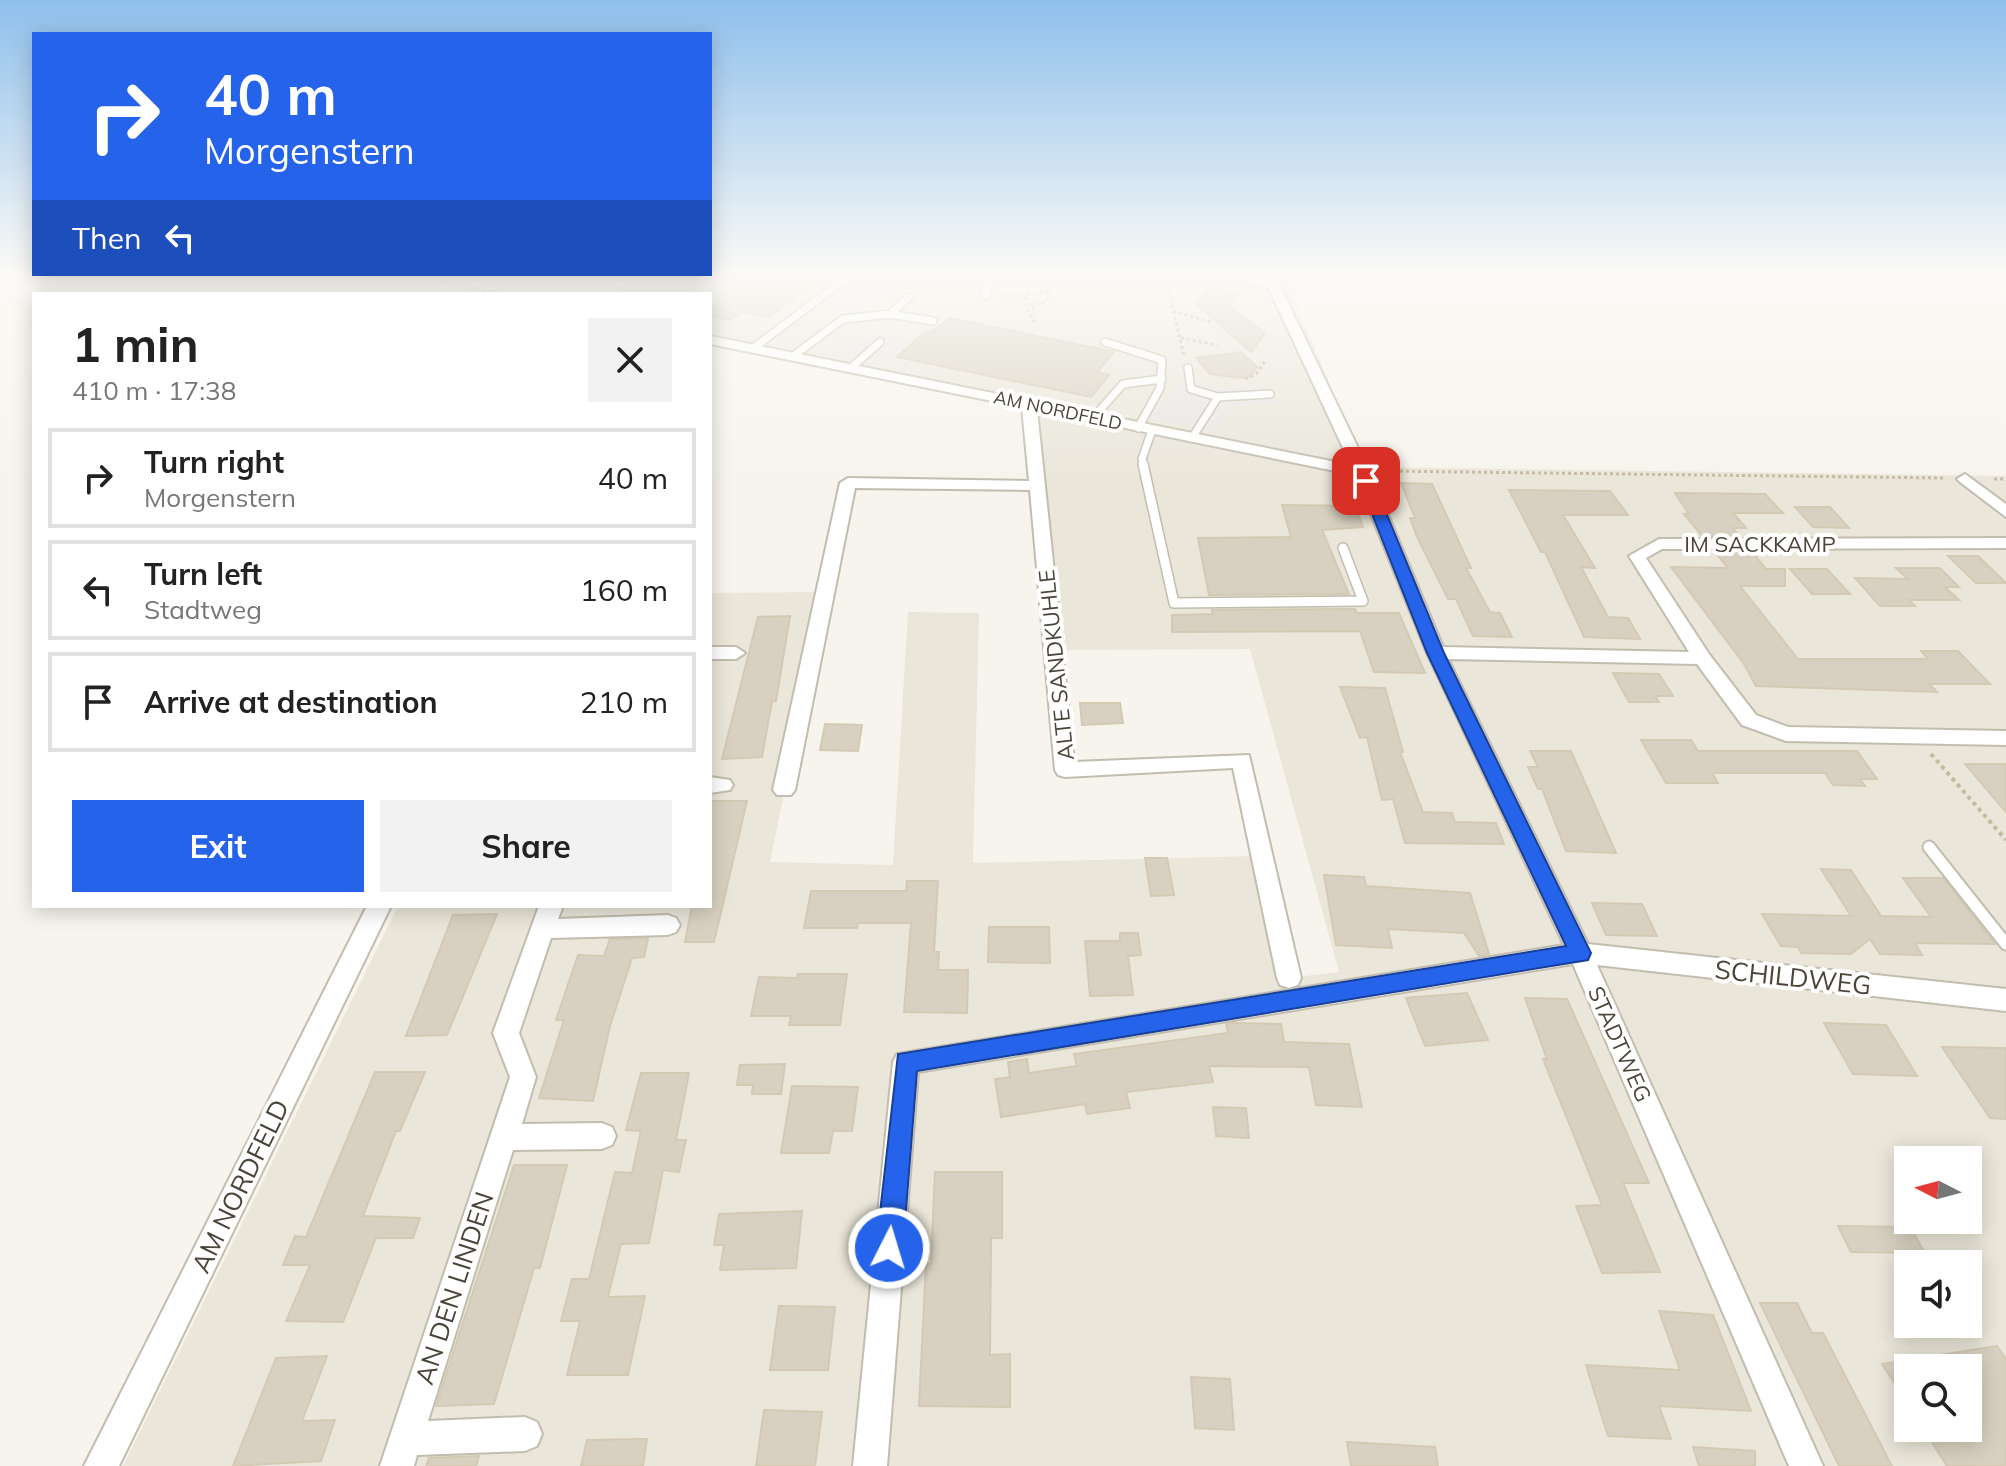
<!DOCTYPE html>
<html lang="en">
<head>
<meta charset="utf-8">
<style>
	body { margin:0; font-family:Mulish,sans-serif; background:#f2f2f2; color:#222; height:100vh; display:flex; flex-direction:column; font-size:30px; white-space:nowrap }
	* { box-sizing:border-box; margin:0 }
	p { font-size:26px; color:#767676 }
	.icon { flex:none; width:44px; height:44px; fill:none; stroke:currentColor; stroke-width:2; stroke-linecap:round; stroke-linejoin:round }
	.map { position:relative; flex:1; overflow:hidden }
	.panel { position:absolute; left:32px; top:292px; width:680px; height:616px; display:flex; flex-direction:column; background:#fff; border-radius:0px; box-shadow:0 4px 20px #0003 }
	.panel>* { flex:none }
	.top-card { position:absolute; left:32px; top:32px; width:680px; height:244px; border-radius:0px; box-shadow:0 4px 20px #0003; background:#2563eb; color:#fff; overflow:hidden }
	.needle { width:52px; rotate:276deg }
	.fabs { position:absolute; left:1894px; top:1146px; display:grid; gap:16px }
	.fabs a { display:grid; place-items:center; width:88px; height:88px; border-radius:0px; background:#fff; box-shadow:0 4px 20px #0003; font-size:40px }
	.pin { position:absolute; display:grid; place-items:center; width:68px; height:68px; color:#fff; margin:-34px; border-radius:16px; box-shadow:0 4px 12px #0006 }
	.me { position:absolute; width:88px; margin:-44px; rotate:5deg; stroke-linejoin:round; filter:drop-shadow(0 0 6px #0008) }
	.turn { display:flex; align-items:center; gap:28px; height:168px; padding:0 40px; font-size:36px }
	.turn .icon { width:104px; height:104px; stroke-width:2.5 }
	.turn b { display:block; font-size:56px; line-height:68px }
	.then { display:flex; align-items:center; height:76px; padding:0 40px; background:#0003; gap:16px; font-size:30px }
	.round { display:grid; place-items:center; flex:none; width:84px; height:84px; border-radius:0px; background:#f2f2f2 }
	.overview { display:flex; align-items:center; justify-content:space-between; height:136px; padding:0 40px }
	h1 { font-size:48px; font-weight:700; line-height:60px }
	.cta { display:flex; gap:16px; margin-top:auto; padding:16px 40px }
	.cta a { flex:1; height:92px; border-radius:0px; background:#2563eb; color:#fff; font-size:32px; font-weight:700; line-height:92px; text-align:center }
	.cta a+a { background:#f2f2f2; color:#222 }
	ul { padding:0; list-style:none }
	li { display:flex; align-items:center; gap:24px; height:100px; margin:0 16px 12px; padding:0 24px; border:4px solid #e0e0e0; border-radius:0px }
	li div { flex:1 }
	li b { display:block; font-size:30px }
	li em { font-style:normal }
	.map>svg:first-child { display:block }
	.residential { fill:#eae6da; fill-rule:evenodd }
	.parking { fill:#e8e6e3 }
	.building { fill:#d8d1c1; stroke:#d4c9b3; stroke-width:2 }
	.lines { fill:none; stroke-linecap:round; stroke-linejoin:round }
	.lane-far2-casing { stroke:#c2bdae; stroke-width:10 }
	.lane-far1-casing { stroke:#c2bdae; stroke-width:12 }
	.lane-casing { stroke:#c2bdae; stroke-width:15 }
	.street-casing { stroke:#c2bdae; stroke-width:4 }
	.path-far1 { stroke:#c5ba9e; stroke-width:3; stroke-dasharray:3 3; stroke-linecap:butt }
	.path { stroke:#c5ba9e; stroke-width:4; stroke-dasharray:4 4; stroke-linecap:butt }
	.lane-far2 { stroke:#fff; stroke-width:7 }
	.lane-far1 { stroke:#fff; stroke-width:9 }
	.lane { stroke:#fff; stroke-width:11 }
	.street { fill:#fff; fill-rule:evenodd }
	.route { fill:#2563eb; stroke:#184099; stroke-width:2 }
	.labels { text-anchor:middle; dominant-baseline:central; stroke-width:8; stroke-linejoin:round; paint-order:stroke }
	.far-street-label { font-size:18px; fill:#4b4539; stroke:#fff }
	.street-label { font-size:22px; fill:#4b4539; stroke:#fff }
	.near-street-label { font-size:26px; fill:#4b4539; stroke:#fff }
</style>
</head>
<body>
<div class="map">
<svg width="2006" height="1466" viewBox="0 0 2006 1466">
	<rect width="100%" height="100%" fill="#f6f4ec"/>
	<path class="residential" d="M629,276h656l79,191 642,9v990h-1883l275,-560h312v-313l115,-1 -55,270 123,3 15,-253 71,1 -6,250 283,-7 33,122 50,-6 -89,-323 -193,1 -28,-252 -319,-64v-40h-92zM1908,1160h60v60h-60zM1908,1264h60v60h-60zM1908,1368h60v60h-60z"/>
	<path class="parking" d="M852,279l40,7 -19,15 -24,9 -29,-6z
		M864,333l44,10 -19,17 -45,-9z
		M1178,383l20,6 5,-4 36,4 19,-3 26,15 -19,5h-46l-3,5 9,2 -9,19 -68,-13z"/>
	<path class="building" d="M730,276h52l32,7 -46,34 -26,-5 -12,8 -20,-4v-27z
		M1209,288l29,4 -10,13 37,28 -14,19 -55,-48z
		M949,318l165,34 -17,20 12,3 -18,22 -194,-40 29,-26 6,1z
		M1241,352l16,15 -7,9 -9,2 -31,-4 -14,-16z
		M1401,483l31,1 39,84h-5l24,44 10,1 12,24 -39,-1 -17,-37h-8l-30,-60 -8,-21h5z
		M1509,490l101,1 18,24h-65l32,53 -14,-1 27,50 20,1 12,21 -56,-2 -39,-85h-4z
		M1675,493l90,1 18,19h-50l13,15h-13l6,8h-37l-18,-22h5z
		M1282,505l73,1 8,21 -41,3 27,64 -140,1 -11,-57 93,-1z
		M1795,507h35l19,21 -36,-1z
		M1715,552h37l14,17h19v17h-45l58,73h130l-7,-8h37l32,33h-61l8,8 -181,-6 -12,-22 -73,-97 57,1z
		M1948,556h30l28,27h-30z
		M1896,568h44l19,19h-14l14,13h-50l6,6h-35l-25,-28 53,1z
		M1790,569h37l23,25h-38z
		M1355,609l2,4h42l26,60 -51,-1 -14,-41 -188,1v-17l41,-1 -1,-4z
		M790,616l-14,85h-4l-10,56 -40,2 36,-142z
		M1613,673l46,1 14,22h-18l4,6h-30z
		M1340,687l45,1 18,64h-3l23,60 29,1 3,9 41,1 8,21 -99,-1 -12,-44 -11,1 -15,-63 -7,1z
		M1080,703h40l3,20 -41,2z
		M825,724l37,1 -4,26 -38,-1z
		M1641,740h50l7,11h159l20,28h-17l5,7 -32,-1 -8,-12h-113l6,10h-52z
		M1530,751h41l45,102 -50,-2 -24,-62h-4l-10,-22h10z
		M1965,764h41v48z
		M710,801h37l-33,141h-29l7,-36h18z
		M1145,858h22l7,37 -23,1z
		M1821,869l30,1 30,46 50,1 -28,-39h40l52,66 -80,-1 7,12 -42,-1 -10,-15 -19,15 -50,-1 -3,-6 -17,-1 -19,-32 89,2z
		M1324,875l40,2 2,9 104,7 19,61 -10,2 -15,-23 -76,-4 4,19 -56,-3z
		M907,881h31l-4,71h5l-1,18h30l-1,43 -63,-1 7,-89h-53l-1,5h-53l7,-37h95z
		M1592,903l50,1 15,32 -51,-1z
		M497,914l-50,121 -41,1 47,-121z
		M989,927h60l1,36 -62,-1z
		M1120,933h18l3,22 -13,1 5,39 -43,1 -5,-55h35z
		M648,938l-4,19 -12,1 -22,68 -17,75 -54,-3 25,-78h-8l22,-65 26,1 6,-17z
		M798,974h49l-7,51h-51l2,-9h-40l8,-39 38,1z
		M1467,993l21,47 -63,6 -19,-48z
		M1525,998l42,1 82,184h-26l37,89 -58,1 -26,-67 26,-1 -59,-146h4z
		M1233,1023l48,1 3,18 65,2 13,63 -46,-2 -7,-38 -100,-1 4,16 -87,10 4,16 -43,6 -2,-10 -84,13 -6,-38 15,-2 -2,-15 19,-3 2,14 48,-7 -3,-12 154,-21 -2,-9z
		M1824,1023l62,2 31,51 -64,-2z
		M1942,1047l64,1v71l-16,-1z
		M785,1064l-4,30h-29l1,-9h-16l3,-20z
		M375,1072h50l-25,59h-4l-33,85 57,2 -7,20h-37l-33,84 -57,-1 24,-56h-27l12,-29 11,1z
		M641,1073h48l-13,67h10l-7,32 -16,-2 -14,73 -28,1 -13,53 37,-1 -17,79h-61l13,-54h-19l11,-42h17l26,-107 17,1 9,-42 -15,-1z
		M792,1086l66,1 -6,44h-19l-4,22h-48z
		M1213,1107l33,1 3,30 -33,-2z
		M514,1165h53l-27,103h-6l-40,136 -58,2z
		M935,1172h67v66h-11l-1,117 20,-1v53l-91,-1 7,-142h5z
		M802,1211l-6,57 -76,2 4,-25h-10l5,-31z
		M1838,1226l72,1 15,26 -74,-1z
		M1760,1303h37l15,30h11l69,133h-53z
		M779,1306l56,1 -7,63h-58z
		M1659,1311l54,4 38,96 -92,-5 12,33 -63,-3 -22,-71 94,5z
		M1997,1346l9,13v107h-59l-24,-38h45v-60h-40l-1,-11z
		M327,1356l-25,65 33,-1 -14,41 -88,5 43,-108z
		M1908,1360v44l-26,-40z
		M1191,1377l39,2 4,51 -39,-2z
		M764,1410l58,2 -7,54h-59z
		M647,1439l-4,27h-62l6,-26z
		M1347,1442l88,5 3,19h-87z
		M1693,1447l62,4v15h-56z
		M479,1456l-3,10h-50l3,-8z"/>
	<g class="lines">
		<g class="lane-far2-casing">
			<path id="lane-far2" d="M810,276l32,5
				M1230,276l43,8
				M985,296l6,-20
				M909,297l-19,17 43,7
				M1105,342l57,18 -2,28 -22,40
				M755,347l94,-71
				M793,356l50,-37 47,-5
				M852,367l28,-25
				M1188,368l3,21 27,8 -26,41
				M1218,397l52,-3
				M1093,418l30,-34 39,-5
				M1144,466l-2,-7 10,-29"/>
		</g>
		<g class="lane-far1-casing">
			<path id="lane-far1" d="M1143,464l31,139 189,-2 -20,-53"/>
		</g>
		<g class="lane-casing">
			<path id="lane" d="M1929,847l77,97"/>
		</g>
		<g class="street-casing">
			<path id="street" d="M1263,276h12l99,205 69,166 246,5 -60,-96 30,-17 347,-1v10l-344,1 -16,9 63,96 47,61 32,12 218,4v14l-220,-4 -44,-16 -45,-61 -249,-5 140,285 418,45v22l-409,-46 226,501h-34l-216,-502 -655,108 -31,394h-34l40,-404 4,-8 667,-109 -137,-292 -72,-178 -318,-65 37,352 175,-7 52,223 -3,7 -9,3 -9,-3 -3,-7 -44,-210 -168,9 -7,-2 -3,-5 -25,-280 -175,-2 -60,302 -4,5h-14l-4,-5 67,-307 8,-5 181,3 -7,-74 -312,-63v-8l641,129z
				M1965,474l41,30v13l-46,-35 -3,-3z
				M710,647h26l9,6 -9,6h-26z
				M710,777l20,3 3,5 -3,5 -20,3z
				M367,906h24l-272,560h-35z
				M539,906h24l-5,13 110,-4 8,3 4,7 -4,7 -8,3 -117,3 -32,95 17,44 -14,47 80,-1 10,4 4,9 -4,9 -10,4 -89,1 -85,271 97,-4 12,5 5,12 -5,12 -12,5 -108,4 -3,11h-34l130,-389 -17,-44z"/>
		</g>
		<path class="path-far1" d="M418,276l86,18
			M1160,276l57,9
			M1165,276l19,79
			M1050,292l-4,10 -20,3 1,-11z
			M618,294l11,-18
			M1000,296h25
			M1173,311l38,11
			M1035,322l-7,-12 9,-4
			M1181,338l36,7
			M1245,379l11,-5 10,-14
			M1382,471l563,7
			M1994,479h12"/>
		<path class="path" d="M1931,754l75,86"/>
		<use href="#lane-far2" class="lane-far2"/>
		<use href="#lane-far1" class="lane-far1"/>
		<use href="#lane" class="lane"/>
		<use href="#street" class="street"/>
	</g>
	<linearGradient id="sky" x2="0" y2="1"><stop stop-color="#8ebfec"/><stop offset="0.57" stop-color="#fbfaf6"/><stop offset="1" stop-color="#fbfaf6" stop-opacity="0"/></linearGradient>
	<rect width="2006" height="481" fill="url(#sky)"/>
	<path class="route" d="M1366,477l7,4 71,172 147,300 -3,7 -671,111 -14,177 -4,10 -10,4 -9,-4 -4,-10 22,-194 668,-108 -139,-293 -68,-172z"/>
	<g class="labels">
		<g class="far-street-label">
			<text transform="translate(1058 410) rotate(12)">AM NORDFELD</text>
		</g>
		<g class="street-label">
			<text x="1760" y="544">IM SACKKAMP</text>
			<text transform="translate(1056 665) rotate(-96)">ALTE SANDKUHLE</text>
			<text transform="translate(1620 1044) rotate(66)">STADTWEG</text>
		</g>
		<g class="near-street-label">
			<text transform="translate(1793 977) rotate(6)">SCHILDWEG</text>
			<text transform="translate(240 1186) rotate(-64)">AM NORDFELD</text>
			<text transform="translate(454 1288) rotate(-72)">AN DEN LINDEN</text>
		</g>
	</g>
</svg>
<div class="fabs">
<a><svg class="needle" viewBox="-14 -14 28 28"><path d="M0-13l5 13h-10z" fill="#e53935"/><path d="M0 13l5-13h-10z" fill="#767676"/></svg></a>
<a><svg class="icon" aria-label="sound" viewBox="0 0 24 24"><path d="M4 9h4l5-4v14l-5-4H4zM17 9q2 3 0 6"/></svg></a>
<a><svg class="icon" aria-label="search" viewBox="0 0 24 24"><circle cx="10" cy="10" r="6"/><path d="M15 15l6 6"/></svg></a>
</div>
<div class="pin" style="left:1366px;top:481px;background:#d93025"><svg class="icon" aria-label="arrive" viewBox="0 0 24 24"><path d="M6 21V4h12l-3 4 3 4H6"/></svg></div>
<svg class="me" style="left:889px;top:1248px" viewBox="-20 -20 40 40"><circle r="17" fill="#2563eb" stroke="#fff" stroke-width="3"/><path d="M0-11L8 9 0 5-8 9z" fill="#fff"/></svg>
<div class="top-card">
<div class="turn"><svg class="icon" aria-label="right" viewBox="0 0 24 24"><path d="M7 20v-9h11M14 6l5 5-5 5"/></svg><div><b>40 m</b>Morgenstern</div></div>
<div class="then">Then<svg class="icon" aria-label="left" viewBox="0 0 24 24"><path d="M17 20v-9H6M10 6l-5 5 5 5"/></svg></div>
</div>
<section class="panel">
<div class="overview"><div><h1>1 min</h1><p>410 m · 17:38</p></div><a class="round"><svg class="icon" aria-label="close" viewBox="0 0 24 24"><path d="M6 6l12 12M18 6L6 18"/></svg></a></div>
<ul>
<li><svg class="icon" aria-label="right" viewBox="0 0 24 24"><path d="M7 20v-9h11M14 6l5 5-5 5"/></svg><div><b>Turn right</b><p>Morgenstern</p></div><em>40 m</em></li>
<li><svg class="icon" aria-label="left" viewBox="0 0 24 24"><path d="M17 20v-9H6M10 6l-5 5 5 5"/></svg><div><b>Turn left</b><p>Stadtweg</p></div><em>160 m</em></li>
<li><svg class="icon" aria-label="arrive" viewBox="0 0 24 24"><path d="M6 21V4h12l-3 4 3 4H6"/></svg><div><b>Arrive at destination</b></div><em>210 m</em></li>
</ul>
<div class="cta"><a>Exit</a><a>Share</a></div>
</section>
</div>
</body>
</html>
